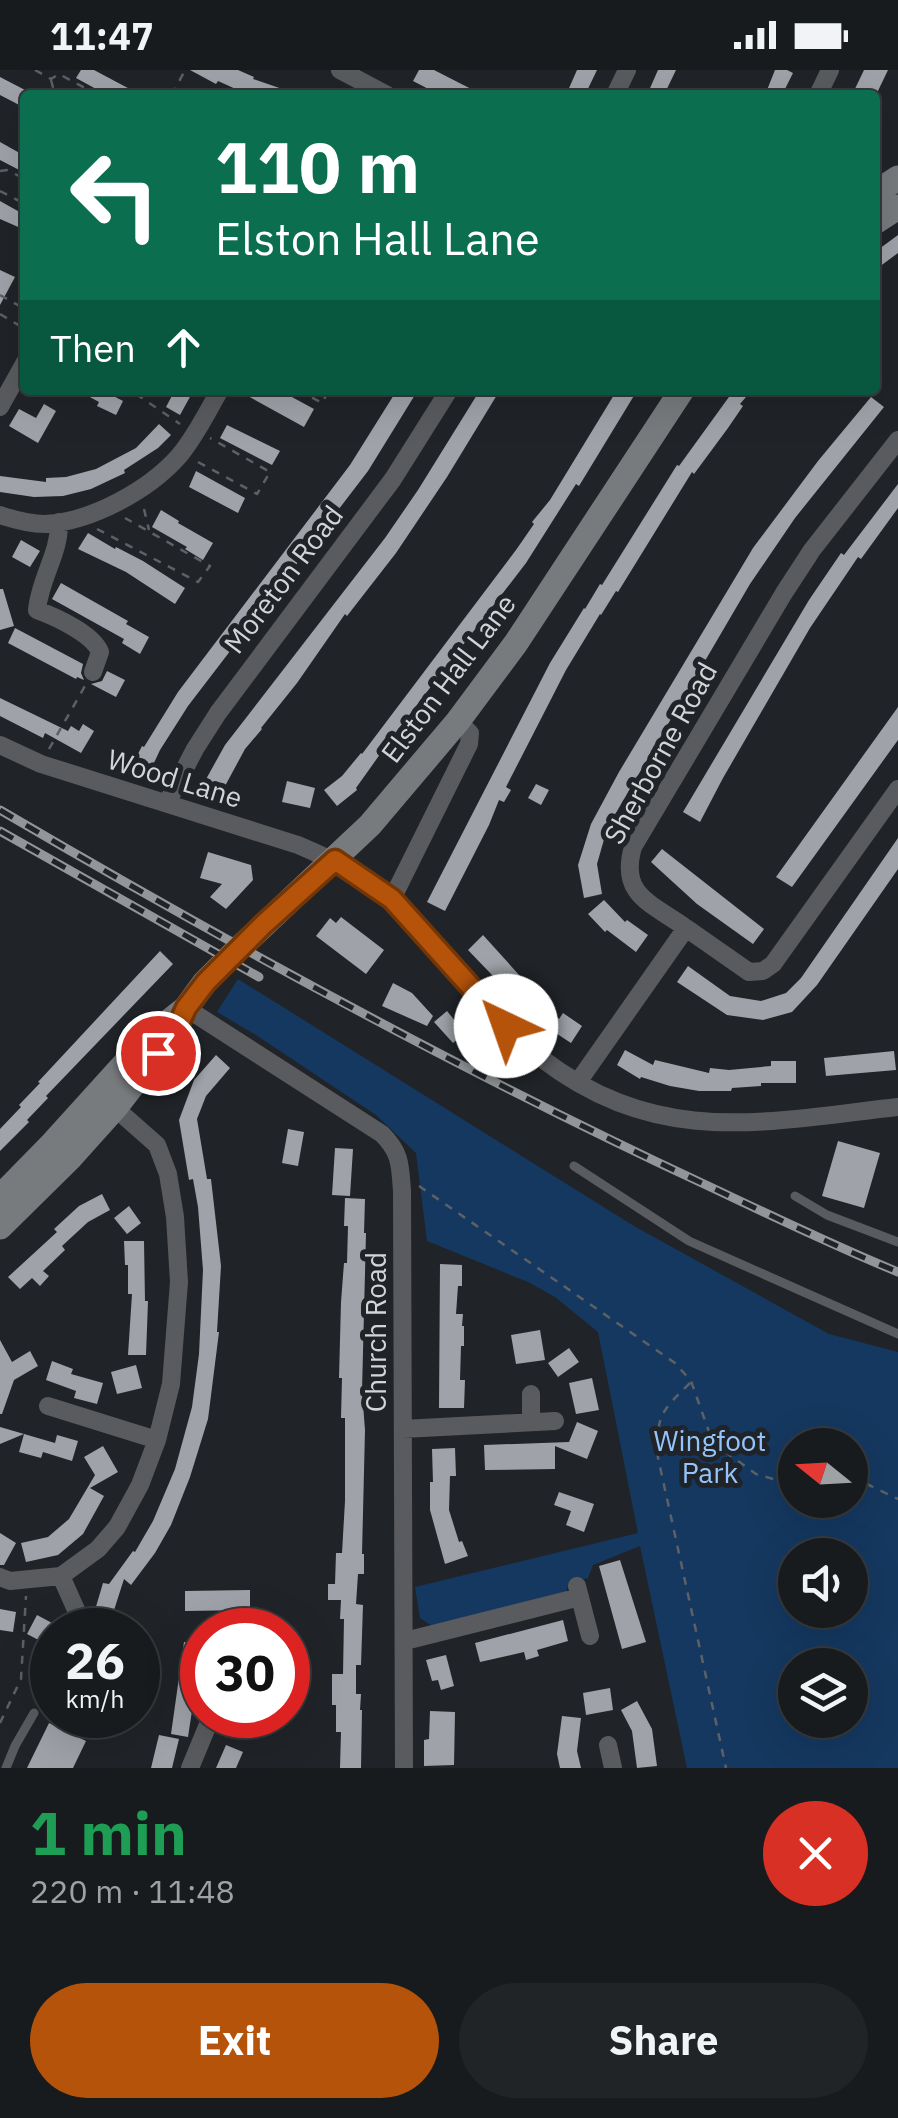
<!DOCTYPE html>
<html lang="en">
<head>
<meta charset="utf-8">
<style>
	body { margin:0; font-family:"IBM Plex Sans",sans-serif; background:#212427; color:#f1f3f6; height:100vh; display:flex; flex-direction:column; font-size:38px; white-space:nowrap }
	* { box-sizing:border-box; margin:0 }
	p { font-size:32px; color:#9fa1a4 }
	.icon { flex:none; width:55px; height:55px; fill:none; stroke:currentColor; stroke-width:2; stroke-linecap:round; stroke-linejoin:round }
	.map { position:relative; height:1698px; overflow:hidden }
	.side { display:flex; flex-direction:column; background:#181b1e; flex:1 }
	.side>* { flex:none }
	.top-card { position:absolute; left:20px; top:20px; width:860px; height:305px; border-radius:10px; box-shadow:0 10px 40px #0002,0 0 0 2px #36393c; background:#0b6e4f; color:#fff; overflow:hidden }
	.needle { width:65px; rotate:288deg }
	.fabs { position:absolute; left:778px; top:1358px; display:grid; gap:20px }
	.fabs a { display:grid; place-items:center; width:90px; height:90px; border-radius:50%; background:#181b1e; box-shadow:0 10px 40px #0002,0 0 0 2px #36393c; font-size:50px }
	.speed { position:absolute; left:30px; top:1538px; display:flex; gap:20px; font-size:50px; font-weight:700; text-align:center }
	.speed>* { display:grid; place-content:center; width:130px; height:130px; border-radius:50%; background:#181b1e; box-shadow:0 10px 40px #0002,0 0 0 2px #36393c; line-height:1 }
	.speed small { font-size:25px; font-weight:400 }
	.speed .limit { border:15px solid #d22; background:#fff; color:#111 }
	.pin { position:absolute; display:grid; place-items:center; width:85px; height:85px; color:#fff; margin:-42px; border:5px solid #fff; border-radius:50%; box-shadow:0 2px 10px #0007 }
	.me { position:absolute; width:110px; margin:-55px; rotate:318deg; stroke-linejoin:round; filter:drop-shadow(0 0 8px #0008) }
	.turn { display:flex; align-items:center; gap:35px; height:210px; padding:0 30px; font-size:45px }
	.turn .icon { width:130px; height:130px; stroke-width:2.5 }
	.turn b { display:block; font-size:70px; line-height:85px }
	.then { display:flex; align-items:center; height:95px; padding:0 30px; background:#0003; gap:20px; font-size:38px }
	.round { display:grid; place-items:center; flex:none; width:105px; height:105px; border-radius:52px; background:#212427 }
	.overview { display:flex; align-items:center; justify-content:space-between; height:170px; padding:0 30px }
	h1 { font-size:60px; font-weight:700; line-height:75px; color:#1e9e55 }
	.primary-button { display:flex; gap:20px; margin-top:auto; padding:20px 30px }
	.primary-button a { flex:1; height:115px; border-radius:60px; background:#b45309; color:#fff; font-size:40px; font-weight:700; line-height:115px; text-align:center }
	.primary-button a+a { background:#212427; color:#f1f3f6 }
	.status { display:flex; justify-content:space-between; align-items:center; height:70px; padding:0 50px; background:#181b1e; direction:ltr }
	.status svg { height:28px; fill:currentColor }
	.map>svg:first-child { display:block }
	.green { fill:#153860; fill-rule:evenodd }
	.building { fill:#9fa3a9 }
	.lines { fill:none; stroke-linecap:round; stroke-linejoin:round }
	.path { stroke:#5d6165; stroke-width:2.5; stroke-dasharray:8 8; stroke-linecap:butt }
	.lane { stroke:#5a5b5e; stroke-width:9 }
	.street { stroke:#5a5b5e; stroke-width:18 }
	.secondary { stroke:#787b7e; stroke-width:25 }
	.rail-casing { stroke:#939699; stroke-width:9 }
	.rail { stroke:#202428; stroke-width:5; stroke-dasharray:15; stroke-linecap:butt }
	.route-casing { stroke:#753606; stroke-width:25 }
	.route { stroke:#b45309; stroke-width:18 }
	.labels { text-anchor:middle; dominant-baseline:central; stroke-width:10; stroke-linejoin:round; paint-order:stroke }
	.street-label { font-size:28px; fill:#d2d5d8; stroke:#202428 }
	.park-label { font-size:28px; fill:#95c4fb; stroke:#202428 }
</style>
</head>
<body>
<div class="status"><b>11:47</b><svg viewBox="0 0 49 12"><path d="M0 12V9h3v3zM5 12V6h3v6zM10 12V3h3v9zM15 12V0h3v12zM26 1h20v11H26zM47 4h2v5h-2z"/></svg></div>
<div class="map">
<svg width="898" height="1698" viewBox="0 0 898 1698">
	<rect width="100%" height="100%" fill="#202428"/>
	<path class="green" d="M238,909l396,247 195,108 69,18v416h-211l-47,-222 -47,19 -5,13 -19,5 -4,12 -130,33 -15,-10 -5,-31 223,-54 -40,-201 -43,-35 -27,-15 -101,-41 -11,-88 -40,-38 -120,-80 -39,-23zM795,1375h55v55h-55zM795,1485h55v55h-55zM795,1595h55v55h-55z"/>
	<path class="building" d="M81,0h13l47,25h-34l-31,-17z
		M190,0h48l16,7 -1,2 41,14v2h-45l-31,-14 -2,3z
		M419,0h15l49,25h-43l-27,-14z
		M577,0h20l-12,25h-19z
		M658,0h18l-12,25h-17z
		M775,0h12l6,3 -11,22h-17z
		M864,0h24l-12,25h-24z
		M0,7l25,13v18l-25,-13z
		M0,72l25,14v17l-25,-13z
		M0,131l25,14v15l-25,-11z
		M898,165v18l-23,17v-18z
		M0,200l15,7 -15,28z
		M77,320h25l21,11 -7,14 -19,-9 2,-4z
		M175,320h6l10,5 -11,20 -14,-8z
		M237,320h42l35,19 -10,18z
		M397,320h21l-50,81 -180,235 -28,44 -14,30 -17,-8 13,-26 2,1 34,-55 172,-227z
		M480,320h20l-53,87 -51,76 -49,63 -2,-2 -48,69 -36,45 1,1 -17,20 -27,50 -18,-9 25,-45 160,-207 33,-48z
		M617,320h12l6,4 -56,92 -3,-2 -50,79 -133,173 -37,52 1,2 -20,16 -13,-16 18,-14 19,-23 1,1 154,-204 18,-26 -2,-2 18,-22z
		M734,320h18l-12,14 3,2 -15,22 -34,46 -2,-2 -74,120 -2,-1 -15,24 -1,-1 -34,56 -60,117 5,3 -7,12 -5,-2 -10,25 -44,86 -18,-9 123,-239 34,-55 1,1 15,-25 2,1 75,-120 2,1z
		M871,327l13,10 -89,111 -45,66 -147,251 2,1 -8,28 5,30 -18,4 -6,-33 13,-41 28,-52 134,-224 65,-87z
		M44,334l12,7 -18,32 -29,-17 10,-17 17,9z
		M159,354l12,11 -13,13 -34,22 1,3 -34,16 -28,7 -29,1 -34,-5v-16l46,6v-4l20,-1 30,-8 40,-21z
		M227,355l53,26 -8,14 -52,-27z
		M196,401l49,27 -7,15 -49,-26z
		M898,414v24l-37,51 -3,-2 -48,71 -87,150 -23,44 -17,-10 126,-212 32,-47 3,2z
		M161,440l18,11 -1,2 35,20 -10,17 -18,-11 2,-2 -35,-20z
		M88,463l27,16 1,-2 27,14 42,27 -10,16 -49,-32 -48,-23z
		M21,470l19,11 -10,16 -18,-10z
		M61,513l67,38 -2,3 23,13 -9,17 -18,-11 2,-4 -72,-40z
		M0,519h3l11,37 -14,4z
		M15,558l68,36 -2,9 3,7 -7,-3 -1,2 -68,-36z
		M107,601l18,9 -9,17 -25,-13 11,-3z
		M0,628l68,33 3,-5 8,5 4,-7 11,7 -13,22 -36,-20 -2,5 -43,-22z
		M898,637v33l-106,147 -16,-10z
		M287,711l28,7 -5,20 -28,-6z
		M536,714l13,6 -8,15 -13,-7z
		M898,768v31l-81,116 -25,27 -29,8 -36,-5 -50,-33 11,-16 42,30 31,5 25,-8 15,-15z
		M662,779l102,80 -11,15 -56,-40 -46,-42z
		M208,782l43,13 2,15 -27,29 -16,-12 12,-13 -22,-6z
		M604,830l21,22 2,-2 21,15 -12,17 -29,-22 -2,2 -17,-18z
		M341,847l43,33 -18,24 -50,-38 14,-18 6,5z
		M483,865l76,84 4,-6 19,13 -11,17 -26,-17 -2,2 -75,-78z
		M160,881l13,13 -127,132 2,2 -21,22 2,2 -29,29v-22l21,-22 -2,-2 21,-22 -2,-1z
		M393,913l19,10 21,23 -6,10 -45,-20z
		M447,941l18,22 -12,10 -19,-21z
		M625,980l28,15 2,-5 54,13 1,-5 19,2 42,-4v-5h25v22h-35v3l-29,2 -1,3h-32l-29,-5 -29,-9 -1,2 -23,-14z
		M894,981l2,19 -70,6 -2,-18z
		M216,985l14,13 -24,28 -9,23 10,60h4l10,87 -4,66h2l-11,87 -18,58 -19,48 -16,28 -24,32 -7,-6 -16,50 -6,-17 -7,-2 8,-27 6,1 24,-33 2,1 18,-31 22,-52 17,-62 7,-53 4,-84 -5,-63 -5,-28 -4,1 -10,-60 15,-40z
		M288,1059l16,3 -6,34 -16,-3z
		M838,1071l42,12 -16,55 -42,-12z
		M335,1078l18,1 -3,47 -18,-1z
		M102,1124l8,16 -22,12 -26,24 3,4 -22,21 6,5 -9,10 -8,-8 -12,11 -12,-12 49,-45 -3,-3 25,-23z
		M345,1128l20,1 -1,34h2l-4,158 3,39 -3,124h2v20h-6l-2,30 7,1 -2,60h-5v29h5l-1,16h2l-1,58h-21l1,-36h-5v-27h-4v-31h11l1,-55h-4l1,-19h-13v-16h7l1,-31h6l3,-52v-83h-4l1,-40h-3l2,-76 3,-39h3l1,-37h-4z
		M129,1136l12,17 -14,11 -13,-16z
		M124,1171h20l1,60h3l-2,54h-18l4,-61h-4v-29h-3z
		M440,1194l22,1v21h-4l-2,28h7l-1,12h2v20h-3l-1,34h5l-1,28h-25z
		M540,1260l5,30 -29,4 -5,-29z
		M0,1270l12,22 18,-11 8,15 -24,14 -12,34h-2z
		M569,1278l10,14 -21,15 -10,-14z
		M52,1291l21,8 -2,5 32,9 -6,21 -23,-6 2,-7 -30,-11z
		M136,1295l6,23 -25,6 -6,-22z
		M592,1308l7,32 -23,4 -7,-31z
		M577,1352l21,9 -11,28 -32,-13v23l-70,1 -1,-25 85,-3z
		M0,1357l55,16 2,-8 21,6 -6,20 -29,-9 -2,6 -22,-6 5,-18 -24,10z
		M103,1376l15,26 -28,16 14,8 -21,38 -25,21 -32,7 -5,-19 27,-6 21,-18 26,-44 -11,-18z
		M455,1378l1,28h-6l-1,34 10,32 3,-1 6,15 -23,8 -15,-54v-28h3l-1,-33z
		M559,1422l35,12 -10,28 -18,-7 5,-14 -17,-6z
		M0,1463l16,10 -12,22h-4z
		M620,1490l26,82 -24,7 -23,-83z
		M250,1520v20l-65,1v-20z
		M0,1539l16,3 -3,20 -13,-2z
		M37,1545l15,8v24l-25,-13z
		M563,1550l5,21 -31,9 2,6 -13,4 -2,-8 -44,10 -5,-19z
		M184,1572l18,3 -14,92 -17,-3z
		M52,1583v31l-13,-22z
		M446,1585l8,31 -13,4 -3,-10 -6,1 -6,-21z
		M610,1618l3,22 -27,5 -3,-22z
		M637,1631l15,28 5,37 -20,2 -5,-37 -11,-21z
		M430,1641l25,1 -1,53 -30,1v-26l5,-1z
		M562,1646l19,2 -4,33 4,17h-21l-3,-14z
		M49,1653l37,18 -13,27h-46z
		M159,1665l20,4 -7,29h-21z
		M226,1675l17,7 -7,16h-20z"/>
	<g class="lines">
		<path class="path" d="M35,0l16,9 8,-5 39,21
			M51,10l3,11 8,4
			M172,25l13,-25
			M0,101l7,-1 18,9
			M0,121l25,13
			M0,225l25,14
			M0,244l25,15
			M129,320l7,4 2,-4
			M298,320l24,13 7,-13
			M136,324l44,30
			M198,392l59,32 13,-22 -60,-34
			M144,439l5,21
			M97,459l101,53 12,-16 -85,-48
			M49,679l36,-63
			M419,1116l256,177 16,18 22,62 43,31 31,9h8
			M690,1313c-27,27 -33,30 -33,70l69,315
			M850,1414h17l31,15
			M0,1653l21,-44 5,-83"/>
		<path class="lane" d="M574,1096l115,75 209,93
			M795,1126l32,19 71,27
			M6,1698l9,-22 19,-33"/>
		<path class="street" d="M340,0l47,25
			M615,25l12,-25
			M818,25l12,-25
			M0,337l25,-45
			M0,445c15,5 30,9 45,9 46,-2 104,-34 134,-68 17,-20 28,-44 41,-66
			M59,452c1,31 -19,56 -22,88 19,7 56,24 63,42l-7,20
			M0,675l41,19 257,81c33,14 65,29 92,53 24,21 45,49 67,73 26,29 52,63 84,87 117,90 223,64 357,49
			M167,733l28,-54 23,-36 175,-234 56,-89
			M392,829l77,-155 1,-11 -12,-12
			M686,858l63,44 14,-1 10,-7 125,-175
			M186,938l196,126c19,19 18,31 20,57l2,577
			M578,1012l108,-154c-35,-25 -67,-33 -53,-81l151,-254 28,-43 86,-110
			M531,1324v28
			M48,1336l109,34
			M403,1359l152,-8
			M61,1506l24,54
			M0,1507l10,4 51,-5 37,-27 19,-22 23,-42 17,-45 14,-56 8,-102 -4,-65 -7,-43 -11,-29 -51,-45
			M577,1516l13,50
			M208,1559h39
			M405,1571l175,-44
			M608,1675l5,23
			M190,1698l22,-53"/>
		<path class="secondary" d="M875,123l23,-15
			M875,152l23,-15
			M0,1127l53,-54 96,-106 37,-29 19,-26 27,-27 138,-130 88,-104 58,-78 166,-253
			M0,1157l71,-70 44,-49 57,-74"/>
		<g class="rail-casing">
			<path id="rail" d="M0,740c229,134 463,262 704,374 64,30 128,61 194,88
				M0,761l259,146"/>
		</g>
		<use href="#rail" class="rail"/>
	</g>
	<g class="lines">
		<g class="route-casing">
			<path id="route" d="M158,983l20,-27 8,-18 20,-26 58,-58 71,-64 57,39 114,127"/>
		</g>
		<use href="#route" class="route"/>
	</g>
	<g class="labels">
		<g class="street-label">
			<text transform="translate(283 509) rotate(-53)">Moreton Road</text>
			<text transform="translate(448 608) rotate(-53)">Elston Hall Lane</text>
			<text transform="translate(660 683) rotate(-61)">Sherborne Road</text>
			<text transform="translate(175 708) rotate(17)">Wood Lane</text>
			<text transform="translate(375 1262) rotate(-90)">Church Road</text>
		</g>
		<g class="park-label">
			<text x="710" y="1370">Wingfoot<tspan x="710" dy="32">Park</tspan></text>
		</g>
	</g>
</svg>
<div class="fabs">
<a><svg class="needle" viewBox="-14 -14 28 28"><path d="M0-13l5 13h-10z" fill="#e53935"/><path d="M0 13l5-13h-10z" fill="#9fa1a4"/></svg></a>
<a><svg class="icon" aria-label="sound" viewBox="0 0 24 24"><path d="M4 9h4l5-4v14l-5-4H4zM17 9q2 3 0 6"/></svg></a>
<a><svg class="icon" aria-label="layers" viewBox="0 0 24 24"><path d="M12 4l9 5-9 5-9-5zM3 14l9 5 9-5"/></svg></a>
</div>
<div class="speed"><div>26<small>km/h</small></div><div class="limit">30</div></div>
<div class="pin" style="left:158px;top:983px;background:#d93025"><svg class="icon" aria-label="arrive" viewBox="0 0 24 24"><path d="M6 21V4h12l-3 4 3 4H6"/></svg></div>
<svg class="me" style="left:506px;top:956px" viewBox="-20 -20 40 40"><circle r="19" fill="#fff"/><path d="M0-13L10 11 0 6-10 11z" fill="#b45309"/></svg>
<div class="top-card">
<div class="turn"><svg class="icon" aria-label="left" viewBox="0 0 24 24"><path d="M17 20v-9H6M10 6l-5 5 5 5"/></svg><div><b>110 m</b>Elston Hall Lane</div></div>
<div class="then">Then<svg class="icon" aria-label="ahead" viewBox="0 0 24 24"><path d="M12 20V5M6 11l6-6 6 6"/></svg></div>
</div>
</div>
<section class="side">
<div class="overview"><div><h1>1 min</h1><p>220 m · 11:48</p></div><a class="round" style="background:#d93025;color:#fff"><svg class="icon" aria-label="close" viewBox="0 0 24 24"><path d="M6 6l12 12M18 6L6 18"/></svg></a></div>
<div class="primary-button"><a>Exit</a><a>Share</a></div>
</section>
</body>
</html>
